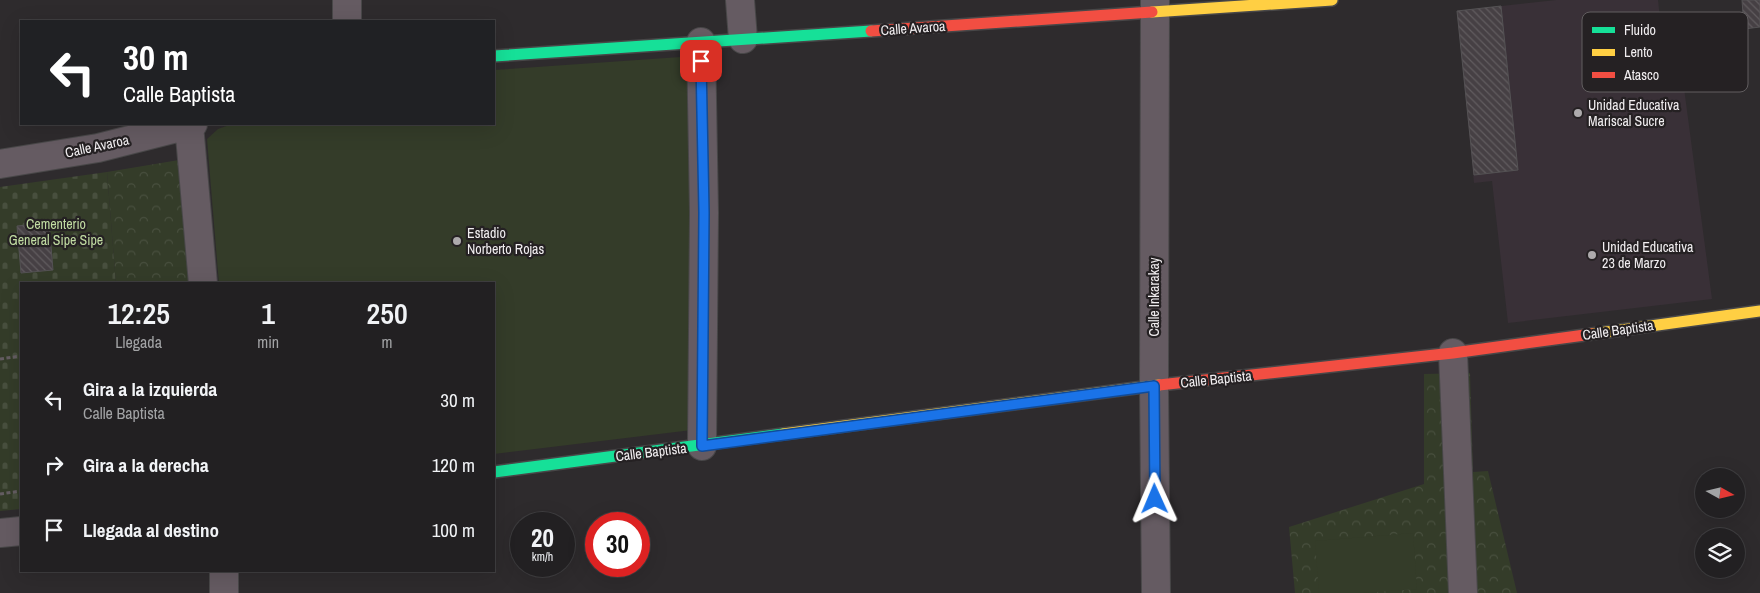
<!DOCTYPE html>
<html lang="es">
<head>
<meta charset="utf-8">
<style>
	body { margin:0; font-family:"Archivo Narrow",sans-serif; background:#2e2d2f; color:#f1f3f6; height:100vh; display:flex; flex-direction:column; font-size:19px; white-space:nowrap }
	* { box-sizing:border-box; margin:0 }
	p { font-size:16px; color:#a2a3a5 }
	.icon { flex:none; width:28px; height:28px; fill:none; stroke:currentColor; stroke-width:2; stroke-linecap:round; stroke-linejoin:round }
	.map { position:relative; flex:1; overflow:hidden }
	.side { position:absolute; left:20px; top:282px; width:475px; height:290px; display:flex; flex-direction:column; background:#222022; border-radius:0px; box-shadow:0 5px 20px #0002,0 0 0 1px #3f3e40 }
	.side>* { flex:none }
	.hud { position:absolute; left:20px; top:20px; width:475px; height:105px; border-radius:0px; box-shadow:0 5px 20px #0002,0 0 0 1px #3f3e40; background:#202124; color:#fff; overflow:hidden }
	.needle { width:32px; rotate:98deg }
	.controls { position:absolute; left:1695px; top:468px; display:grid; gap:10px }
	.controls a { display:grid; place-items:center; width:50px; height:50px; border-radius:50%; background:#222022; box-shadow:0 5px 20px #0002,0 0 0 1px #3f3e40; font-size:25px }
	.speed { position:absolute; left:510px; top:512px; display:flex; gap:10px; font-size:25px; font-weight:700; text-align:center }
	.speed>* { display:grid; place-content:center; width:65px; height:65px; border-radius:50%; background:#222022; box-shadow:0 5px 20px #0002,0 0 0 1px #3f3e40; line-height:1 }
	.speed small { font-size:12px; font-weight:400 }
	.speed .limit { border:8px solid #d22; background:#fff; color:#111 }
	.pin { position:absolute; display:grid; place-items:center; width:42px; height:42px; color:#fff; margin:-21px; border-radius:10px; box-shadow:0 2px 8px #0006 }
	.me { position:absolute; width:55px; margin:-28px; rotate:359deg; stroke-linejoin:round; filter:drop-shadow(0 0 4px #0008) }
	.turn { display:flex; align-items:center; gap:18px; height:105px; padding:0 20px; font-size:22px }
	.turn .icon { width:65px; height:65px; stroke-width:2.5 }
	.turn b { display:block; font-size:35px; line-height:42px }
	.eta { display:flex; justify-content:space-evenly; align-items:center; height:85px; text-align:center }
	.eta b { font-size:30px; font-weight:600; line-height:35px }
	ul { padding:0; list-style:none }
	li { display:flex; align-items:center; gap:15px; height:65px; padding:0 20px }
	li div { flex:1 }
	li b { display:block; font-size:19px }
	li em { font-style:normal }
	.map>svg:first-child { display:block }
	.built { fill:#393037 }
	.cemetery { fill:url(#cemetery-stones) }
	.park { fill:url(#park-crowns) }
	.pitch { fill:#343c29 }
	.building { fill:url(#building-back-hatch); stroke:#545254 }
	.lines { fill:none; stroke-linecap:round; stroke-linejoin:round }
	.street-casing { stroke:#484748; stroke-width:30 }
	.fast-casing { stroke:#484748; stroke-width:14 }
	.slow-casing { stroke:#484748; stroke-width:14 }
	.jam-casing { stroke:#484748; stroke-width:14 }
	.path { stroke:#645d62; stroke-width:3; stroke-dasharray:4 2.5; stroke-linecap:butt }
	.street { stroke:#655b62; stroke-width:28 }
	.fast { stroke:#16e098; stroke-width:11 }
	.slow { stroke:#ffcf43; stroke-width:11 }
	.jam { stroke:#f24e42; stroke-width:11 }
	.route-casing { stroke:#114b97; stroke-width:12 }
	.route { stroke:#1a73e8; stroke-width:9 }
	.poi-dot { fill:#adaaac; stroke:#252123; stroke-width:2 }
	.labels { text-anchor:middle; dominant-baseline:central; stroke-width:4.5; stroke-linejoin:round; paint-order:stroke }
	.street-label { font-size:14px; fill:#f1eef0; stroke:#252123 }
	.poi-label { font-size:14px; fill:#f1eef0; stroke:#252123; text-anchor:start }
	.park-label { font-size:14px; fill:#c1dca2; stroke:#252123 }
	.key { fill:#252123; stroke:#625e60; stroke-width:1 }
	.key-label { font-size:14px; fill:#f1eef0 }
</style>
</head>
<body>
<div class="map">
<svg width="1760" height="593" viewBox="0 0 1760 593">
	<defs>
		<pattern id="cemetery-stones" width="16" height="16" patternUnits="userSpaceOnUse" patternTransform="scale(1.25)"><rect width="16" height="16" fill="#343c29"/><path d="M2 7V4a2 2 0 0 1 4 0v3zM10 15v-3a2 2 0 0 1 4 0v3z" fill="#484f3e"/></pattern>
		<pattern id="park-crowns" width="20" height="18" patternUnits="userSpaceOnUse" patternTransform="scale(1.25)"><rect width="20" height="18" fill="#343c29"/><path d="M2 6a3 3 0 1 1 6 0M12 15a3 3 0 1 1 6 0" fill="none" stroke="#484f3e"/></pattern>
		<pattern id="building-back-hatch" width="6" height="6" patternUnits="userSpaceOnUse" patternTransform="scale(1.25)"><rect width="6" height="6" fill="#464044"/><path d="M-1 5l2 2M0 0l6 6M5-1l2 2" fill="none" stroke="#615c5f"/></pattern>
	</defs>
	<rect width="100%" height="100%" fill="#2e2b2d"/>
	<path class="built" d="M1556,0h102l10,90 16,-2 28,211 -204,24 -16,-142 -18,2 -17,-172z"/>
	<path class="cemetery" d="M107,172l9,112h-95v225l-21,2v-324z"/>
	<path class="park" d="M179,160l10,124h-73l-9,-112z
		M1470,373l3,99 15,-1 29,122h-222l-6,-66 135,-43v-110z"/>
	<path class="pitch" d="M695,56l-3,374 -198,24v-170h-275l-12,-145 11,-10 14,-5h262v-54z
		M1413,533l4,56 -54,4h-44l-4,-52z"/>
	<path class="building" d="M1742,0h18v27l-16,2z
		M1501,6l17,164 -44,5 -17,-164z
		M49,223l4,47 -32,3 -4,-47z"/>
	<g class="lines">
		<g class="street-casing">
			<path id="street" d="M347,0v21
				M740,0l3,39
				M1155,0l-1,386 2,207
				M701,42l3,171 -2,233
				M189,125l14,159
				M0,164l98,-16 95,-24
				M1453,353l10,240
				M0,533l21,-2
				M224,571v22"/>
		</g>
		<g class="fast-casing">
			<path id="fast" d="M494,56l377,-25
				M494,472l289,-38"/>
		</g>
		<g class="slow-casing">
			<path id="slow" d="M1152,12l180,-12
				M1592,334l168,-23
				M783,434l376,-49"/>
		</g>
		<g class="jam-casing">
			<path id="jam" d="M871,31l281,-19
				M1159,385l294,-32 139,-19"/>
		</g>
		<path class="path" d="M0,359l21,-3
			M0,494l21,-3"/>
		<use href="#street" class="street"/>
		<use href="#fast" class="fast"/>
		<use href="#slow" class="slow"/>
		<use href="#jam" class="jam"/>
	</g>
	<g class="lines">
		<g class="route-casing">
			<path id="route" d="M701,61l3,152 -2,233 452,-60 1,113"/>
		</g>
		<use href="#route" class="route"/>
	</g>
	<g class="poi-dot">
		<circle cx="1578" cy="113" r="5"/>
		<circle cx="457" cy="241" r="5"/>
		<circle cx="1592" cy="255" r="5"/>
	</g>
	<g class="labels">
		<g class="street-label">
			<text transform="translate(913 28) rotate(-4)">Calle Avaroa</text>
			<text transform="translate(97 146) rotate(-12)">Calle Avaroa</text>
			<text transform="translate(1154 297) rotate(-90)">Calle Inkarakay</text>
			<text transform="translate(1618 330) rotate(-8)">Calle Baptista</text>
			<text transform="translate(1216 379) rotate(-6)">Calle Baptista</text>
			<text transform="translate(651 452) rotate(-7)">Calle Baptista</text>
		</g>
		<g class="poi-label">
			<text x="1588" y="105">Unidad Educativa<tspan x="1588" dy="16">Mariscal Sucre</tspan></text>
			<text x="467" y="233">Estadio<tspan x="467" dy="16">Norberto Rojas</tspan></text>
			<text x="1602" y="247">Unidad Educativa<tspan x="1602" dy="16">23 de Marzo</tspan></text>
		</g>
		<g class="park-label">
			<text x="56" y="224">Cementerio<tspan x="56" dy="16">General Sipe Sipe</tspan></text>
		</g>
	</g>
	<rect x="1582" y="12" width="166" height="80" rx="8" class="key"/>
	<rect x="1592" y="27" width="23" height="6" fill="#16e098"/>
	<rect x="1592" y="49" width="23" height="7" fill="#ffcf43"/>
	<rect x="1592" y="72" width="23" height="6" fill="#f24e42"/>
	<g class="key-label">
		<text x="1624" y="35">Fluido</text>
		<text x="1624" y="57">Lento</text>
		<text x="1624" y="80">Atasco</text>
	</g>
</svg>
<div class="controls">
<a><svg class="needle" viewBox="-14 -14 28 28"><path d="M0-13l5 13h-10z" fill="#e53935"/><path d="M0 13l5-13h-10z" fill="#a2a3a5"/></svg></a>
<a><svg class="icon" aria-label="layers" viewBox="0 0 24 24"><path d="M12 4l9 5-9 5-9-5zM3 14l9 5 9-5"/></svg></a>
</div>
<div class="speed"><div>20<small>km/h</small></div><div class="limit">30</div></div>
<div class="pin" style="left:701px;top:61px;background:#d93025"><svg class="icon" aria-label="arrive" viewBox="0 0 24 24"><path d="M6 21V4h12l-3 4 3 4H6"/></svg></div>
<svg class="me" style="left:1155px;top:499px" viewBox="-20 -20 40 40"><path d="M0-17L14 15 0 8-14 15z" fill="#1a73e8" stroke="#fff" stroke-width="4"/></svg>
<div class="hud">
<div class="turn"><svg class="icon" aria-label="left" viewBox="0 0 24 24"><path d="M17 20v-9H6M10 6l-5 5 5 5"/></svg><div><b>30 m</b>Calle Baptista</div></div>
</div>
<section class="side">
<div class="eta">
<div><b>12:25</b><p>Llegada</p></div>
<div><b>1</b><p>min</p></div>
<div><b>250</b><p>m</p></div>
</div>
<ul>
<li><svg class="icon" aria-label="left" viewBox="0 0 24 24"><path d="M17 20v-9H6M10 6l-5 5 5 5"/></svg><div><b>Gira a la izquierda</b><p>Calle Baptista</p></div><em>30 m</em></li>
<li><svg class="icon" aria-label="right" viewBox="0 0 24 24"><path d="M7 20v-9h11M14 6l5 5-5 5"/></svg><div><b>Gira a la derecha</b></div><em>120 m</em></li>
<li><svg class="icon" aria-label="arrive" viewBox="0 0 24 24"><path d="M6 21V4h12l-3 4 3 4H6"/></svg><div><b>Llegada al destino</b></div><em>100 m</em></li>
</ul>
</section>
</div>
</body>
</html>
